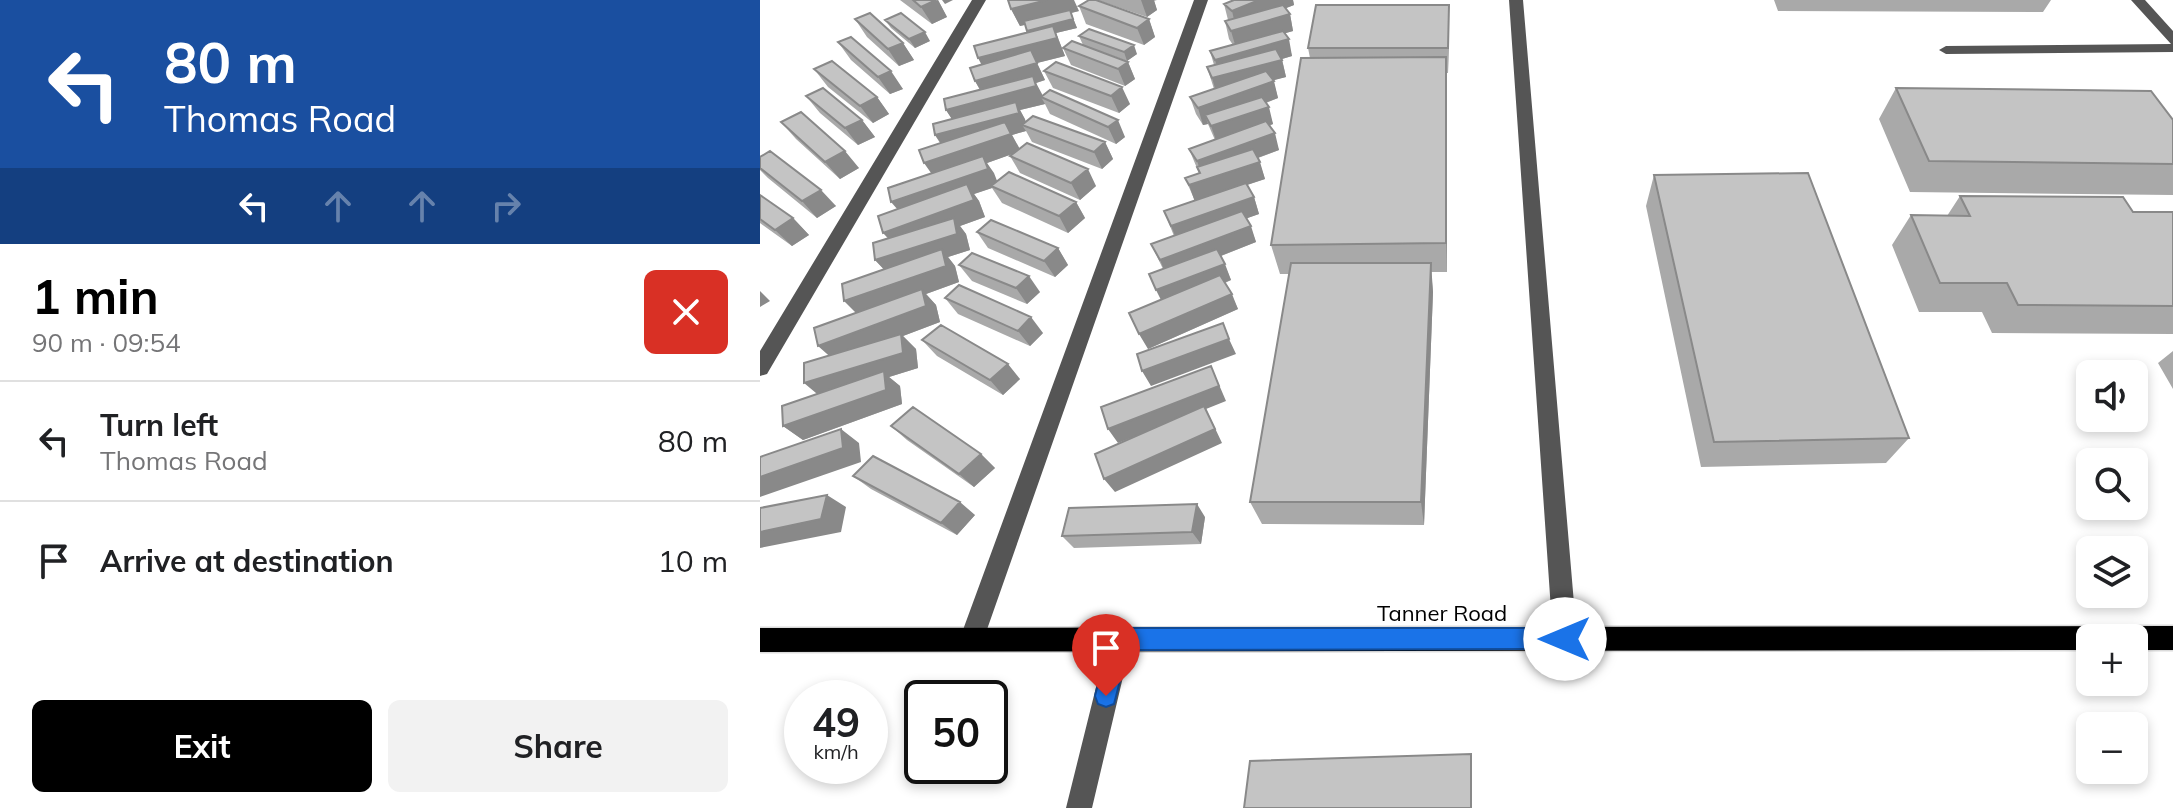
<!DOCTYPE html>
<html lang="en">
<head>
<meta charset="utf-8">
<style>
	body { margin:0; font-family:Mulish,sans-serif; background:#f2f2f2; color:#202124; height:100vh; display:flex; flex-direction:column; font-size:30px; white-space:nowrap }
	* { box-sizing:border-box; margin:0 }
	p { font-size:26px; color:#757577 }
	.icon { flex:none; width:44px; height:44px; fill:none; stroke:currentColor; stroke-width:2; stroke-linecap:round; stroke-linejoin:round }
	.map { position:relative; flex:1; overflow:hidden }
	.details { display:flex; flex-direction:column; background:#fff; width:760px }
	.details>* { flex:none }
	.hud { background:#1a4fa0; color:#fff; overflow:hidden }
	.fabs { position:absolute; left:1316px; top:360px; display:grid; gap:16px }
	.fabs a { display:grid; place-items:center; width:72px; height:72px; border-radius:12px; background:#fff; box-shadow:0 4px 12px #0003; font-size:40px }
	.speed { position:absolute; left:24px; top:680px; display:flex; gap:16px; font-size:40px; font-weight:700; text-align:center }
	.speed>* { display:grid; place-content:center; width:104px; height:104px; border-radius:50%; background:#fff; box-shadow:0 4px 12px #0003; line-height:1 }
	.speed small { font-size:20px; font-weight:400 }
	.speed .limit { border:4px solid #111; border-radius:12px; background:#fff; color:#111 }
	.pin { position:absolute; display:grid; place-items:center; width:68px; height:68px; color:#fff; margin:-82px -34px; border-radius:50% 50% 50% 0; rotate:-45deg; box-shadow:0 0 8px #0007 }
	.pin .icon { rotate:45deg }
	.me { position:absolute; width:88px; margin:-44px; rotate:270deg; stroke-linejoin:round; filter:drop-shadow(0 0 6px #0008) }
	.turn { display:flex; align-items:center; gap:28px; height:168px; padding:0 32px; font-size:36px }
	.turn .icon { width:104px; height:104px; stroke-width:2.5 }
	.turn b { display:block; font-size:56px; line-height:68px }
	.lanes { display:flex; align-items:center; height:76px; padding:0 32px; background:#0003; justify-content:center; gap:40px; direction:ltr }
	.lanes .off { opacity:.35 }
	.round { display:grid; place-items:center; flex:none; width:84px; height:84px; border-radius:12px; background:#f2f2f2 }
	.overview { display:flex; align-items:center; justify-content:space-between; height:136px; padding:0 32px }
	h1 { font-size:48px; font-weight:700; line-height:60px; color:#000 }
	.action { display:flex; gap:16px; margin-top:auto; padding:16px 32px }
	.action a { flex:1; height:92px; border-radius:12px; background:#000; color:#fff; font-size:32px; font-weight:700; line-height:92px; text-align:center }
	.action a+a { background:#f2f2f2; color:#202124 }
	ul { padding:0; list-style:none }
	li { display:flex; align-items:center; gap:24px; height:120px; padding:0 32px; border-top:2px solid #e0e0e0 }
	li div { flex:1 }
	li b { display:block; font-size:30px }
	li em { font-style:normal }
	main { display:flex; flex:1; min-height:0 }
	.map>svg:first-child { display:block }
	.lines { fill:none; stroke-linecap:round; stroke-linejoin:round }
	.major-casing { stroke:#dbdbdb; stroke-width:3 }
	.minor { fill:#555; fill-rule:evenodd }
	.major { fill:#000; fill-rule:evenodd }
	.wall { fill:#a9a9a9 }
	.shaded-wall { fill:#898989 }
	.building { fill:#c4c4c4; stroke:#898989; stroke-width:2 }
	.route { fill:#1a73e8; stroke:#114b97; stroke-width:2 }
	.labels { text-anchor:middle; dominant-baseline:central; stroke-width:7; stroke-linejoin:round; paint-order:stroke }
	.street-label { font-size:22px; fill:#000; stroke:#fff }
</style>
</head>
<body>
<main>
<section class="details">
<div class="hud">
<div class="turn"><svg class="icon" aria-label="left" viewBox="0 0 24 24"><path d="M17 20v-9H6M10 6l-5 5 5 5"/></svg><div><b>80 m</b>Thomas Road</div></div>
<div class="lanes"><svg class="icon" aria-label="left" viewBox="0 0 24 24"><path d="M17 20v-9H6M10 6l-5 5 5 5"/></svg><svg class="icon off" aria-label="ahead" viewBox="0 0 24 24"><path d="M12 20V5M6 11l6-6 6 6"/></svg><svg class="icon off" aria-label="ahead" viewBox="0 0 24 24"><path d="M12 20V5M6 11l6-6 6 6"/></svg><svg class="icon off" aria-label="right" viewBox="0 0 24 24"><path d="M7 20v-9h11M14 6l5 5-5 5"/></svg></div>
</div>
<div class="overview"><div><h1>1 min</h1><p>90 m · 09:54</p></div><a class="round" style="background:#d93025;color:#fff"><svg class="icon" aria-label="close" viewBox="0 0 24 24"><path d="M6 6l12 12M18 6L6 18"/></svg></a></div>
<ul>
<li><svg class="icon" aria-label="left" viewBox="0 0 24 24"><path d="M17 20v-9H6M10 6l-5 5 5 5"/></svg><div><b>Turn left</b><p>Thomas Road</p></div><em>80 m</em></li>
<li><svg class="icon" aria-label="arrive" viewBox="0 0 24 24"><path d="M6 21V4h12l-3 4 3 4H6"/></svg><div><b>Arrive at destination</b></div><em>10 m</em></li>
</ul>
<div class="action"><a>Exit</a><a>Share</a></div>
</section>
<div class="map">
<svg width="1413" height="808" viewBox="0 0 1413 808">
	<rect width="100%" height="100%" fill="#fff"/>
	<g class="lines">
		<g class="major-casing">
			<path id="major" d="M1413,626v24h-39v-12h-44v12l-1330,2v-24z"/>
		</g>
		<path class="minor" d="M212,0h14l-219,374 -7,2v-25z
			M434,0h14l-224,638 -4,8 -8,4 -8,-4 -4,-8z
			M749,0h14l54,639 -4,8 -8,4 -8,-4 -4,-8z
			M1371,0h14l28,31v21l-227,2 -7,-4 7,-4 225,-2z
			M360,627l8,4 4,8 -40,169h-26l42,-169 4,-8z"/>
		<use href="#major" class="major"/>
	</g>
	<path class="wall" d="M140,0h38l9,17 -15,7z
		M337,0h60l-3,1 3,9 -10,7z
		M474,0h59l1,5 -8,3 4,6 3,17 -8,2 7,23 -10,3 4,18 -13,3 5,18 -12,5 7,21 -4,2 10,24 -21,8 7,21 -18,6 7,12 5,17 -12,4 9,24 -35,14 10,24 -6,3 13,26 -90,40 13,-49 2,-31 -12,-25 23,-8 -10,-25 31,-10 -10,-23 14,-5 -10,-24 26,-9 -7,-16 -5,1 -7,-11 -6,-17 24,-8 -7,-22 7,-2 -4,-14 23,-6 -4,-6 -4,-18 3,-1 -4,-16z
		M1014,0h277l-8,12 -265,-1z
		M319,6l70,13 6,18 -11,8 -58,-21z
		M251,9l68,2 -8,2 6,15 -21,5 9,23 -28,7 8,17 -9,3 6,13 8,-6 75,47 -9,7 -66,-30 -5,-10 -25,6 6,12 79,20 8,17 -11,10 -70,-27 -6,-11 -14,4 7,14 77,37 -16,14 -60,-27 -10,-17 2,-2 -25,9 10,19 79,20 9,16 -17,15 -66,-30 -10,-15 -18,6 5,7 6,16 -25,9 6,8 4,16 -22,7 7,9 4,16 -33,12 10,11 4,17 -37,14 13,13 2,19 -29,9 11,9 2,18 -99,36 -20,-14 35,-32 11,-38 55,-87 -9,-9 13,-22 9,-29 34,-35 9,-31 -5,-8 17,-16 -6,-9 34,-20 -5,-9 6,-16 47,-32 -3,-8 -5,1z
		M95,19l48,24 11,17 -15,6 -32,-29z
		M125,20l45,21 -15,7 -24,-20z
		M689,30l-1,43h-2l1,199h-16l2,20 -9,233 -162,-1 -12,-22 39,-228h-9l-9,-29 39,-187 -2,-10z
		M319,36l58,18 -10,7 -44,-16z
		M78,42l65,47 -13,5 -39,-34z
		M303,48l65,14 7,17 -10,7 -54,-21z
		M296,62l74,42 -11,9 -66,-25 -9,-17z
		M54,69l63,28 12,17 -16,9 -45,-36z
		M1136,88l277,32v75l-263,-3 -31,-73z
		M46,96l56,24 13,17 -17,8 -38,-32z
		M21,122l78,46 -19,11 -44,-40z
		M0,157l76,49 -19,12 -49,-40 -8,-8z
		M894,175l255,263 -23,25 -185,4 -55,-261z
		M0,195l33,23 16,17 -17,11 -32,-23z
		M1200,196l173,16h40v122l-181,-1 -10,-21h-63l-27,-67 19,-30 36,1z
		M217,232l81,16 10,17 -13,12 -67,-29z
		M199,265l81,27 -13,12 -55,-23z
		M185,298l98,35 -13,13 -72,-32z
		M162,340l98,39 -17,16 -66,-39z
		M1413,351v38l-15,-26z
		M131,426l90,28 14,14 -21,19 -67,-47z
		M93,476l122,39 -18,20 -86,-46z
		M445,517l-4,27 -127,4 -12,-12z"/>
	<path class="shaded-wall" d="M178,0l9,17 -15,7 -11,-17z
		M182,0h11l-8,4z
		M258,0h56l5,11 -8,2 6,15 -21,5 9,23 -28,7 8,17 -9,3 6,11 1,3h-2l4,7 -25,6 5,9 2,8 -5,-2 4,6 -14,4 9,16 -34,12 7,10 5,13h-8l1,2 -18,6 5,7 6,16 -25,9 6,8 4,16 -22,7 7,9 4,16 -33,12 10,11 4,17 -37,14 13,13 2,19 -29,9 11,9 2,18 -99,36 -20,-14 39,-28 -18,-15 31,-22 -17,-15 42,-29 -16,-16 46,-25 -15,-16 23,-11 -15,-16 22,-15 -14,-16 45,-22 -12,-17 23,-11 -12,-17 22,-8 -11,-17 39,-12 -10,-17 12,-6 -9,-17 53,-18 -4,-9 44,-18 -51,13 -9,-17z
		M381,0h13l3,10 -10,7z
		M487,0h46l1,5 -58,23 -4,-17z
		M689,5v25l-1,43v-25z
		M530,14l3,17 -57,17 -5,-17z
		M389,19l6,18 -11,8 -7,-17z
		M165,32l5,9 -15,7 -6,-9z
		M529,39l3,17 -31,9 21,-5 4,17 -69,18 -5,-17 8,-2 -5,-16z
		M143,43l11,17 -15,6 -11,-17z
		M374,45l3,9 -10,7 -3,-9z
		M686,57v31l1,184 -1,-29z
		M368,62l7,17 -10,7 -7,-17z
		M131,71l12,18 -13,5 -12,-17z
		M514,81l4,17 -68,25 -5,-8 3,9 -5,1 -5,-17z
		M362,87l8,17 -11,9 -8,-17z
		M117,97l12,17 -16,9 -13,-17z
		M509,107l4,17 -56,19 -6,-17z
		M102,120l13,17 -17,8 -13,-17z
		M358,120l7,17 -9,7 -8,-17z
		M515,133l4,17 -76,28 -6,-17z
		M345,142l8,17 -11,10 -8,-17z
		M85,151l14,17 -19,11 -15,-17z
		M500,162l5,17 -70,23 -6,-17z
		M328,169l8,17 -16,14 -9,-17z
		M61,190l15,16 -19,12 -15,-17z
		M494,197l5,17 -81,29 -7,-17z
		M316,202l9,16 -17,15 -9,-17z
		M33,218l16,17 -17,11 -17,-16z
		M491,226l5,16 -89,35 -7,-17z
		M298,248l10,17 -13,12 -11,-16z
		M671,263l2,29 -9,233 -3,-23z
		M465,264l6,16 -67,26 -8,-16z
		M269,276l11,16 -13,12 -11,-16z
		M0,291l10,10 -10,6z
		M472,294l6,15 -90,40 -9,-15z
		M271,317l12,16 -13,13 -12,-15z
		M469,339l7,15 -85,32 -9,-15z
		M248,364l12,15 -17,16 -13,-15z
		M451,366l15,35 -20,8 16,34 -107,49 -11,-13 101,-70 -87,34 -10,-14z
		M81,429l18,14 2,19 -101,35v-20z
		M221,454l14,14 -21,19 -15,-13z
		M67,495l19,12 -5,25 -81,16v-16z
		M200,502l15,13 -18,20 -16,-12z
		M437,504l8,13 -4,27 -9,-12z"/>
	<path class="building" d="M153,0h23l-15,7z
		M248,0h39l-36,9z
		M329,0h7l53,19 -12,9 -58,-22z
		M474,0h25l-27,11 -8,-7z
		M523,5l7,9 -59,17 -6,-10z
		M556,5h133l-1,43h-140z
		M310,10l3,9 -46,12 -3,-10z
		M110,13l33,30 -15,6 -33,-30z
		M141,13l24,19 -16,7 -24,-19z
		M293,26l4,12 -79,20 -4,-12z
		M329,29l45,16 -10,7 -45,-16z
		M523,31l6,8 -74,21 -5,-9z
		M91,37l40,34 -13,6 -40,-35z
		M312,41l56,21 -10,7 -55,-21z
		M516,49l6,11 -70,18 -5,-11z
		M271,50l6,13 -62,18 -5,-13z
		M686,57v186l-175,2 30,-187z
		M72,61l45,36 -17,9 -46,-37z
		M296,62l66,25 -11,9 -67,-25z
		M506,71l8,10 -76,27 -8,-11z
		M273,76l3,10 -90,24 -2,-11z
		M63,88l39,32 -17,8 -39,-32z
		M1136,88l255,3 22,29v44l-244,-3z
		M290,90l68,30 -10,7 -67,-30z
		M502,97l7,10 -58,19 -6,-11z
		M256,102l3,11 -84,22 -2,-11z
		M41,112l44,39 -20,11 -44,-40z
		M273,116l72,26 -11,10 -72,-27z
		M506,121l9,12 -78,28 -8,-12z
		M245,122l6,12 -87,29 -5,-13z
		M267,143l61,26 -17,14 -61,-27z
		M493,149l7,13 -71,23 -4,-7 15,-5 -3,-6z
		M10,151l51,39 -19,11 -42,-33v-11z
		M223,156l5,13 -97,33 -3,-14z
		M249,172l67,30 -17,14 -68,-30z
		M1048,173l101,265 -195,4 -60,-267z
		M486,183l8,14 -83,29 -7,-15z
		M207,184l7,16 -91,33 -5,-17z
		M0,195l33,23 -18,12 -15,-11z
		M1200,196l163,1 10,15h40v94l-155,-1 -11,-22h-67l-29,-68 59,1z
		M482,211l9,15 -91,34 -9,-16z
		M194,218l3,16 -82,26 -2,-17z
		M231,220l67,28 -14,13 -67,-29z
		M182,249l4,17 -102,35 -2,-17z
		M457,249l8,15 -69,26 -7,-16z
		M212,253l57,23 -13,12 -57,-23z
		M531,263h140l-10,239h-171z
		M460,275l12,19 -93,40 -10,-21z
		M199,285l72,32 -13,14 -73,-33z
		M162,289l4,17 -108,40 -4,-18z
		M463,323l6,16 -87,32 -5,-17z
		M181,325l67,39 -18,16 -68,-40z
		M141,334l2,19 -99,30v-20z
		M451,366l8,20 -111,43 -7,-22z
		M124,371l2,19 -103,36 -1,-20z
		M444,406l11,23 -111,50 -9,-25z
		M153,407l68,47 -22,20 -68,-48z
		M81,429l2,19 -83,29v-20z
		M113,456l87,46 -19,21 -88,-47z
		M67,495l-6,24 -61,13v-24z
		M437,504l-5,28 -130,4 7,-28z
		M711,754v54h-227l6,-47z"/>
	<path class="route" d="M360,628h445l8,3 3,8 -3,7 -8,3 -437,1 -14,54 -8,3 -8,-3 -3,-8 14,-57 3,-7z"/>
	<g class="labels">
		<g class="street-label">
			<text x="682" y="613">Tanner Road</text>
		</g>
	</g>
</svg>
<div class="fabs">
<a><svg class="icon" aria-label="sound" viewBox="0 0 24 24"><path d="M4 9h4l5-4v14l-5-4H4zM17 9q2 3 0 6"/></svg></a>
<a><svg class="icon" aria-label="search" viewBox="0 0 24 24"><circle cx="10" cy="10" r="6"/><path d="M15 15l6 6"/></svg></a>
<a><svg class="icon" aria-label="layers" viewBox="0 0 24 24"><path d="M12 4l9 5-9 5-9-5zM3 14l9 5 9-5"/></svg></a>
<a>+</a>
<a>−</a>
</div>
<div class="speed"><div>49<small>km/h</small></div><div class="limit">50</div></div>
<div class="pin" style="left:346px;top:696px;background:#d93025"><svg class="icon" aria-label="arrive" viewBox="0 0 24 24"><path d="M6 21V4h12l-3 4 3 4H6"/></svg></div>
<svg class="me" style="left:805px;top:639px" viewBox="-20 -20 40 40"><circle r="19" fill="#fff"/><path d="M0-13L10 11 0 6-10 11z" fill="#1a73e8"/></svg>
</div>
</main>
</body>
</html>
